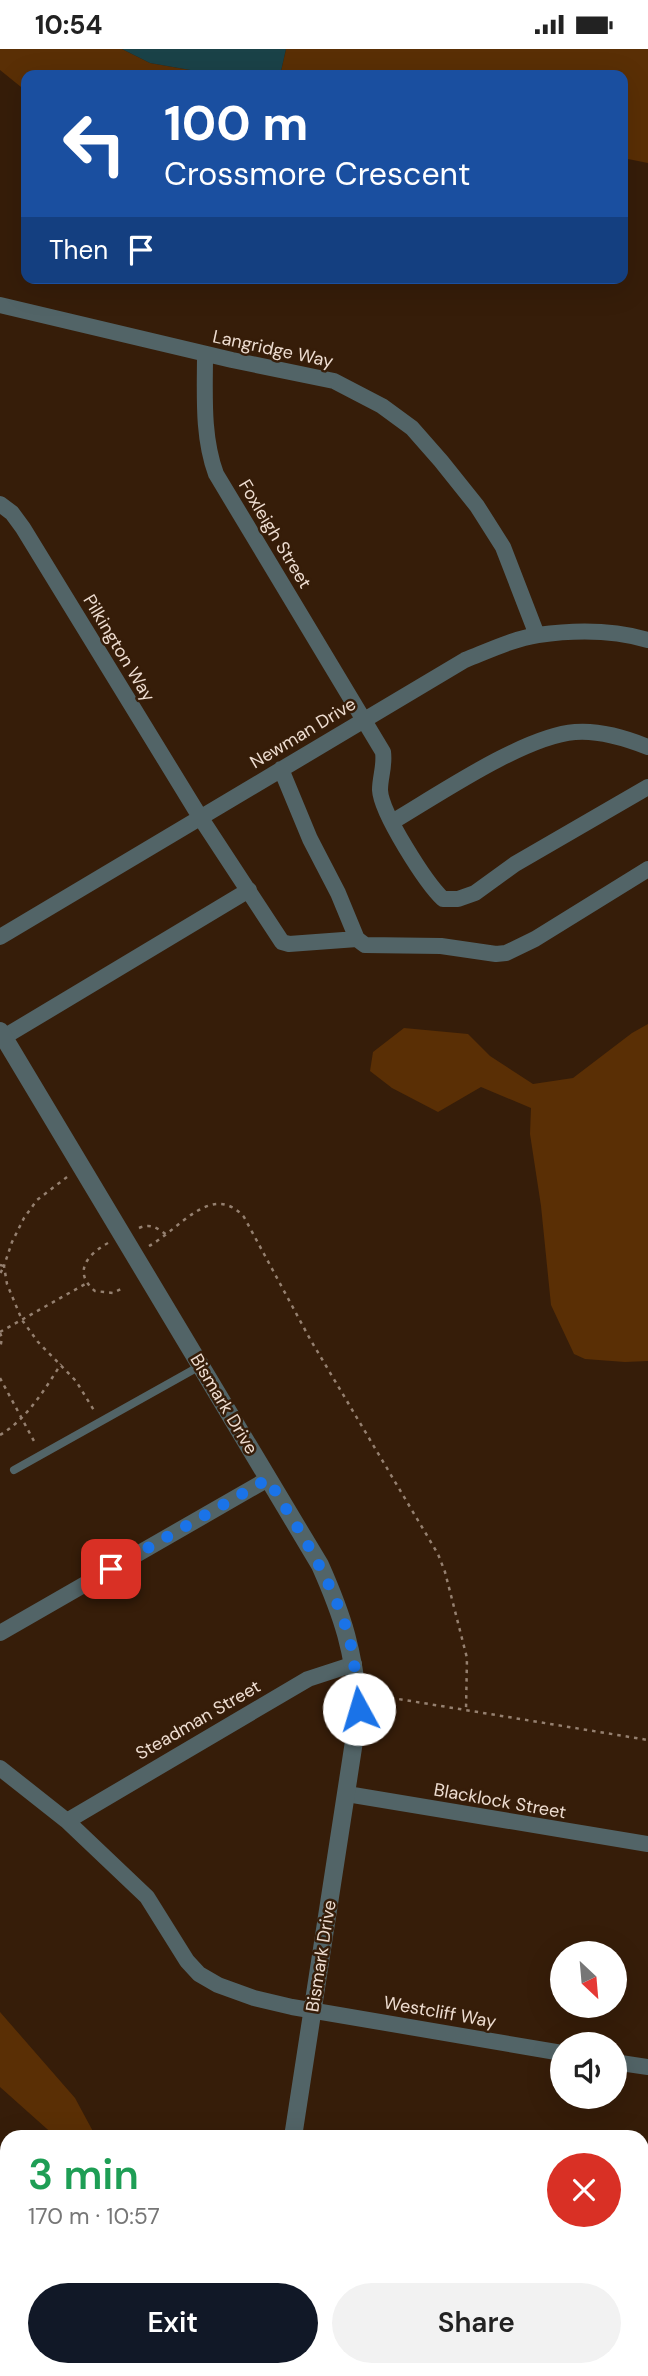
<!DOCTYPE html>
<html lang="en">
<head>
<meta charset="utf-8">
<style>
	body { margin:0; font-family:"DM Sans",sans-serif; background:#f2f2f2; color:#222; height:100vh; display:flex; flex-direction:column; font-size:26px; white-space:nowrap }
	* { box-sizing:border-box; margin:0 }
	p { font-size:23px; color:#767676 }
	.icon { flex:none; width:38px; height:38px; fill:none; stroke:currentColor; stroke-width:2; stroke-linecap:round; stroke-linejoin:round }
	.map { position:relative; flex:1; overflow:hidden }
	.details { position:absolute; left:0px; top:2081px; width:649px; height:247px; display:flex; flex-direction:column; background:#fff; border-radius:21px 21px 0 0; box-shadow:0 7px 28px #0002 }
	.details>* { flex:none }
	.hud { position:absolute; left:21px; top:21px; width:607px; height:214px; border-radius:14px; box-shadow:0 7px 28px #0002; background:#1a4fa0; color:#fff; overflow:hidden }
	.needle { width:46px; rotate:154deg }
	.buttons { position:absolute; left:550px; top:1892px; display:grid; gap:14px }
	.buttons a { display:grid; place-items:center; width:77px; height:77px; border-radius:50%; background:#fff; box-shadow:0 7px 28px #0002; font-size:35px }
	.pin { position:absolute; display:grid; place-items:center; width:60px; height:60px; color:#fff; margin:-30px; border-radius:14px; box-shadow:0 4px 10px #0006 }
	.me { position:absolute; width:77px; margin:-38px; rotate:354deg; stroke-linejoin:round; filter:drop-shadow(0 0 5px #0008) }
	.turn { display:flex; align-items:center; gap:24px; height:147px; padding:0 28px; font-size:32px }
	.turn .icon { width:91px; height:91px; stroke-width:2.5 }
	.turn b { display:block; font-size:49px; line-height:60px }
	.then { display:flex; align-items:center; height:66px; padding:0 28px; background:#0003; gap:14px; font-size:26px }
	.round { display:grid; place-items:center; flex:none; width:74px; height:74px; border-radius:37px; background:#f2f2f2 }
	.headline { display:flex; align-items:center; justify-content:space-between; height:119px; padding:0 28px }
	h1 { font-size:42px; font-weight:600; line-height:52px; color:#1e9e55 }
	.action { display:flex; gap:14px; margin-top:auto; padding:14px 28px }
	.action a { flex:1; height:80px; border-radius:42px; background:#111827; color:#fff; font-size:28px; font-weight:600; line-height:80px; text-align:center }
	.action a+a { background:#f2f2f2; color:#222 }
	.status { display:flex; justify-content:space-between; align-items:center; height:49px; padding:0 35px; background:#fff; direction:ltr }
	.status svg { height:19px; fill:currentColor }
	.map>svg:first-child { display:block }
	.green { fill:#5a2f05 }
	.water { fill:#1a4248 }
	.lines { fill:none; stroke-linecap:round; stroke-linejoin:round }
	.path { stroke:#958070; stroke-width:2.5; stroke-dasharray:3.5 5; stroke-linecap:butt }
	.service { stroke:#526467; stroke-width:8 }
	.minor { stroke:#526467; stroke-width:16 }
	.tertiary { stroke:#526467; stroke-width:18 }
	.route { stroke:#1a73e8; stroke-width:12; stroke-dasharray:0 21.6 }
	.labels { text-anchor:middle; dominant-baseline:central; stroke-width:5; stroke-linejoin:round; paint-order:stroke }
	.street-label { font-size:18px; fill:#eeddd1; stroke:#361d09 }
</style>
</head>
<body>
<div class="status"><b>10:54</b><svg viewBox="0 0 49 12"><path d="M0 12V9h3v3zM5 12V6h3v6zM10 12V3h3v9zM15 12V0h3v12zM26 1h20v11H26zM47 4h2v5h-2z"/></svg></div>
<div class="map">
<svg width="648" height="2327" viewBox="0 0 648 2327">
	<rect width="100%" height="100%" fill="#361d09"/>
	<path class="green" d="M0,0h122l28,14 69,12h-193v16l-26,-21z
		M286,0h362v114l-25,-5v-83h-346l4,-4z
		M648,975v337l-23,1 -40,-3 -11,-5 -23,-49 -10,-99 -11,-72 1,-26 -50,-21 -43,25 -46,-24 -22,-17 3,-19 31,-24 64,6 22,22 43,28 40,-6 59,-45z
		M0,1963l75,86 21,39h-40l-56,-50z
		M642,2163l6,2v162h-34l-6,-6 34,-1z"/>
	<path class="water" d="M122,0h164l-5,22 -4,4h-58l-69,-12z"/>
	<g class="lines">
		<path class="path" d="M67,1128l-30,23 -13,18 -12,24 -8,24 3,18 15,36 16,22 38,39 19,31
			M139,1179c12,-5 18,0 28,7
			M108,1194c-20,11 -36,29 -13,48l18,2 8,-4
			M149,1197c31,-17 63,-65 95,-29l66,122 128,215 7,18 22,86 -1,52
			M0,1216l4,1 -4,8
			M0,1283l87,-49
			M0,1284l2,5 -2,11
			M0,1329l35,65
			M0,1386c27,-16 45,-46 61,-71
			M374,1646l274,45
			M627,2320l6,7"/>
		<path class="service" d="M14,1421l186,-104"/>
		<path class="minor" d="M0,256l232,55 102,21 48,25 30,22 29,33 36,45 26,41 34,88
			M205,305c0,40 -3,82 11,120l167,278c2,14 -3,25 -3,38 1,23 46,93 63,109h15l17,-6 40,-29 133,-77
			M0,455l12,9 11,15 177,289 82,125 7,2 68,-5
			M281,720l29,70 28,54 19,46 8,6 76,1 55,8 10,-1 29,-14 113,-70
			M392,773c46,-27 132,-86 183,-90 25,-2 50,6 73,15
			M0,888l465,-277c23,-9 48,-21 73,-25 35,-5 76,-5 110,5
			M4,988l245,-147
			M0,1584l268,-154
			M0,1719l67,53 80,76 40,64 12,13 19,11 36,13 38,9 270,46
			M347,1745l301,50
			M67,1772l241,-142 46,-15
			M614,2013l34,5
			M467,2320l6,7"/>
		<path class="tertiary" d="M0,982l320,534c24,54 33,85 39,144l-66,428
			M290,2327l2,-7"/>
	</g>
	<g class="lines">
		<path class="route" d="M111,1520l157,-90c30,50 63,98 80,155 7,24 8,50 11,75"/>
	</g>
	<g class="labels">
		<g class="street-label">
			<text transform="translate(273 300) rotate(12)">Langridge Way</text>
			<text transform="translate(275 485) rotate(59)">Foxleigh Street</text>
			<text transform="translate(119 599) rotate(59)">Pilkington Way</text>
			<text transform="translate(303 684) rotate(-31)">Newman Drive</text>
			<text transform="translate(224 1355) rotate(59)">Bismark Drive</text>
			<text transform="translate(198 1671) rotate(-30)">Steadman Street</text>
			<text transform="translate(500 1752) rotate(10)">Blacklock Street</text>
			<text transform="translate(321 1907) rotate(-81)">Bismark Drive</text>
			<text transform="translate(440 1963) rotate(10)">Westcliff Way</text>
		</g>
	</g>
</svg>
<div class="buttons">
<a><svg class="needle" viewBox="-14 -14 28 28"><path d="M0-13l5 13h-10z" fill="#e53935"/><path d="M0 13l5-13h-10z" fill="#767676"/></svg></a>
<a><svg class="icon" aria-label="sound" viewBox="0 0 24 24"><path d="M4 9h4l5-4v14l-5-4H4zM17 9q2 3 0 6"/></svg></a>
</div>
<div class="pin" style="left:111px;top:1520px;background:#d93025"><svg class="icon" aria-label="arrive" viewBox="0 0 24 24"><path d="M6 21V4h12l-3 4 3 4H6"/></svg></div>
<svg class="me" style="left:359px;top:1660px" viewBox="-20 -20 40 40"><circle r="19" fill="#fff"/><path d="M0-13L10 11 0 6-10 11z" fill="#1a73e8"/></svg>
<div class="hud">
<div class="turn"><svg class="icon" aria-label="left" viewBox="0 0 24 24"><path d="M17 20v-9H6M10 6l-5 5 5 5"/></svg><div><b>100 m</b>Crossmore Crescent</div></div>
<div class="then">Then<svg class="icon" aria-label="arrive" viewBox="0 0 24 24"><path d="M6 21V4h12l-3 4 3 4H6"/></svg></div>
</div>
<section class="details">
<div class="headline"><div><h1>3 min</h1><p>170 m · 10:57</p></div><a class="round" style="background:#d93025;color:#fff"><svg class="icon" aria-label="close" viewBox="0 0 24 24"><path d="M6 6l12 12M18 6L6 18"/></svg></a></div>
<div class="action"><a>Exit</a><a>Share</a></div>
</section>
</div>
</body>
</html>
